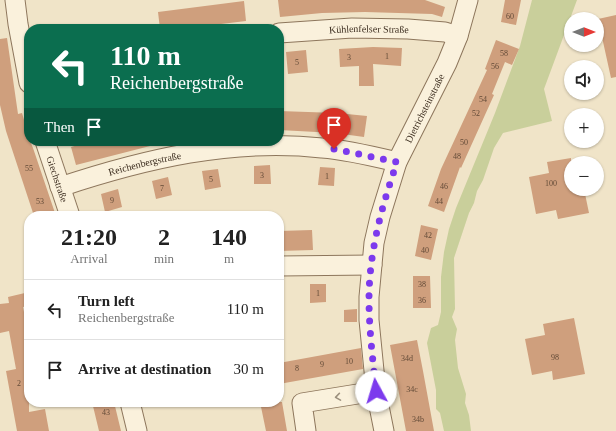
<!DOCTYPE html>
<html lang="en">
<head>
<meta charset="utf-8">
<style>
	body { margin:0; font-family:Georgia,serif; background:#f2f2f2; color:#222; height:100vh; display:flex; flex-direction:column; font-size:15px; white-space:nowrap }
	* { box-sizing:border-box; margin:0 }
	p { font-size:13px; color:#767676 }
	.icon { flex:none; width:22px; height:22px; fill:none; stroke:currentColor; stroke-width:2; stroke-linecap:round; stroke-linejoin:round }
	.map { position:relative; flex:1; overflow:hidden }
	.details { position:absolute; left:24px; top:211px; width:260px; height:196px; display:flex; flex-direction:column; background:#fff; border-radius:16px; box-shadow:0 1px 3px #0004 }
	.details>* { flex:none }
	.banner { position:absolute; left:24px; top:24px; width:260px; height:122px; border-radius:16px; box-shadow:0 1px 3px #0004; background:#0b6e4f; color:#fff; overflow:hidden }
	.needle { width:26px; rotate:90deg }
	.buttons { position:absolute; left:564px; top:12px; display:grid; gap:8px }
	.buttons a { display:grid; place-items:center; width:40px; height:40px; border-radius:50%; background:#fff; box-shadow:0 1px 3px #0004; font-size:20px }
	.pin { position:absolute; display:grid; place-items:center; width:34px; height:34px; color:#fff; margin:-41px -17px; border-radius:50% 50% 50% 0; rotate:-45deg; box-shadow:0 0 4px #0007 }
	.pin .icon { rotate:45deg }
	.me { position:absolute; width:44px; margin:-22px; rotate:354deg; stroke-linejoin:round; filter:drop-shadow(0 0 3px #0008) }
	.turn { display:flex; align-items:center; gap:14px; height:84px; padding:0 20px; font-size:18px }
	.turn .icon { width:52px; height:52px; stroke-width:2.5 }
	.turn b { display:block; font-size:28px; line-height:34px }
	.then { display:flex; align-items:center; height:38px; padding:0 20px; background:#0003; gap:8px; font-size:15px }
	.eta { display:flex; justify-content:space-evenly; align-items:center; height:68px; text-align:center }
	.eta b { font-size:24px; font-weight:600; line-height:28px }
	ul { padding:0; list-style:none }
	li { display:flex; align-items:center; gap:12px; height:60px; padding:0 20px; border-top:1px solid #e0e0e0 }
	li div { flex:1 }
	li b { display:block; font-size:15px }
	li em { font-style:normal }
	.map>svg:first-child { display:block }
	.green { fill:#c9cf9b }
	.building { fill:#cf9f7d }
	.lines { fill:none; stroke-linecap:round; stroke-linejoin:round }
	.minor-casing { stroke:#8d765c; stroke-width:21 }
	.minor { stroke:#faf1dc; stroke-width:19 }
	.oneway { stroke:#9c907e }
	.route { stroke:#7c3aed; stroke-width:7; stroke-dasharray:0 12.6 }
	.labels { text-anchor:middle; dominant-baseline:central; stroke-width:4; stroke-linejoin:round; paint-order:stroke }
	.number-label { font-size:8px; fill:#624a37 }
	.street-label { font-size:10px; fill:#3d2e20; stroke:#f7eed8 }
</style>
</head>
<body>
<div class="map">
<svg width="616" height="431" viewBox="0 0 616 431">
	<rect width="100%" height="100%" fill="#f0e4c8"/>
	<path class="green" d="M532,0h45l-33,89 8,32 -49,12 -9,15 -11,32 -6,11 -3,12 -5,10 -15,45 1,51 -3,8 5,12 -2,11 3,28 8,26 -1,9 4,12 2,16h-27l-4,-18 -4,-4v-19l-9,-47 4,-15 7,-3 3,-13v-35l3,-25 5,-23 7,-21 39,-95 25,-67z"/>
	<path class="building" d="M278,0h147l20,7 -3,10 -10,-3 -67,-2 -43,1 -42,4z
		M505,0h16l-5,25 -15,-3z
		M244,1l2,20 -66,8h-20l-2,-17z
		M616,15v62l-5,1 -13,-59z
		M7,38l11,76 4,-1 7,24v4h1l3,7 23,68h-22l-28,-85 -6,-26v-66z
		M496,40l23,9 -7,16 -7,-3 -13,32 2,1 -33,73 -1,-1 -16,45 -16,-6 13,-37 46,-99 -2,-1z
		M373,47l29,1 -1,18 -28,-2 1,22h-15v-20l-19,1 -1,-18z
		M306,50l2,22 -20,2 -2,-22z
		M279,111l58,2 30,3 -3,21 -29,-4 -56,-3z
		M92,141h62v4l-78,20 -5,-18z
		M571,158v31h13l5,24 -31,6 -2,-9 -20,4 -7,-37 20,-4 -2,-11z
		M270,165l1,19h-17v-18z
		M320,167l15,1 -1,18 -16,-1z
		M218,169l3,18 -16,3 -3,-19z
		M168,177l4,18 -16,4 -4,-18z
		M118,189l4,18 -17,5 -4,-18z
		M421,225l17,4 -7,31 -16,-4z
		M312,230l1,20 -34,1v-20z
		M413,276h17l1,32h-18z
		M310,284h16v18l-16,1z
		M29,292v14l-6,1 6,30v75l16,-3 4,22h-32l-11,-60 10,-2 -7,-38 -9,2v-29l9,-1 -1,-6z
		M357,309v13h-13v-12z
		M574,318l11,56 -32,6 -1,-9 -20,4 -7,-36 20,-4 -2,-11z
		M417,340l6,31 11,60h-28l-16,-86z
		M361,348l2,21 -84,15v-21z
		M92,402h22l7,29h-22z
		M260,402h22l5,29h-21z"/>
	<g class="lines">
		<g class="minor-casing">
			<g id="minor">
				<path d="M15,0l3,24 11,59"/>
				<path id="s1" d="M279,33l73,-5 56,1 37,3 13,4"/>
				<path id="s2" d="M45,141l25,75"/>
				<path id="s3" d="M60,187c84,-28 173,-49 262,-39 26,2 50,8 75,14"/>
				<path d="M279,266l93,-1"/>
				<path d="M130,402l7,29"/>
				<path d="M306,431l-4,-28 74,-12"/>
				<path id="s4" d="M384,431l-8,-40 -7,-71v-23l5,-54 6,-26 17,-55 50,-99 11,-27 10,-36"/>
			</g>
		</g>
		<use href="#minor" class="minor"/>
	</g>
	<defs><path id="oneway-chevron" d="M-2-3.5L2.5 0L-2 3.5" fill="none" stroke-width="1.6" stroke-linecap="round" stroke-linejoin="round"/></defs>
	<use class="oneway" href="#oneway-chevron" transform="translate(338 397) rotate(171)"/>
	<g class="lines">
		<path class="route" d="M334,149l63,13c-15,44 -28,90 -28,137 0,31 4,62 7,92"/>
	</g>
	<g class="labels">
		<g class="number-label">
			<text x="510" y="16">60</text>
			<text x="504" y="53">58</text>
			<text x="387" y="56">1</text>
			<text x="349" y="57">3</text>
			<text x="297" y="62">5</text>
			<text x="495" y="66">56</text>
			<text x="483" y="99">54</text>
			<text x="476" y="113">52</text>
			<text x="464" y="142">50</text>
			<text x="457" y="156">48</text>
			<text x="29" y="168">55</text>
			<text x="262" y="175">3</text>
			<text x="327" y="176">1</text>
			<text x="211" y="179">5</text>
			<text x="551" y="183">100</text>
			<text x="444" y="186">46</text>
			<text x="162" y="188">7</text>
			<text x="112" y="200">9</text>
			<text x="40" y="201">53</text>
			<text x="439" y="201">44</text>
			<text x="428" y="235">42</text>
			<text x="425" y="250">40</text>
			<text x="422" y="284">38</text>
			<text x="318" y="293">1</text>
			<text x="422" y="300">36</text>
			<text x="555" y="357">98</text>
			<text x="407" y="358">34d</text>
			<text x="349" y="361">10</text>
			<text x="322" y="364">9</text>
			<text x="297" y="368">8</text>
			<text x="19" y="383">2</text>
			<text x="412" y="389">34c</text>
			<text x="106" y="412">43</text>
			<text x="418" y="419">34b</text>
		</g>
		<g class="street-label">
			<text stroke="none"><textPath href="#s1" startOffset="90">Kühlenfelser Straße</textPath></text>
			<text stroke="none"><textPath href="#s4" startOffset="334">Dietrichsteinstraße</textPath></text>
			<text stroke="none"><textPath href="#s3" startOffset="88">Reichenbergstraße</textPath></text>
			<text stroke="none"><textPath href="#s2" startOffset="40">Giechstraße</textPath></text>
		</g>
	</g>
</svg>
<div class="buttons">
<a><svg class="needle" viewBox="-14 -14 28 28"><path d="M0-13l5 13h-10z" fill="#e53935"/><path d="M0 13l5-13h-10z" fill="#767676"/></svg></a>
<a><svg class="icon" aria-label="sound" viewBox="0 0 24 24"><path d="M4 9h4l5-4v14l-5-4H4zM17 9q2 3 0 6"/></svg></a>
<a>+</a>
<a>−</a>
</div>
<div class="pin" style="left:334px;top:149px;background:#d93025"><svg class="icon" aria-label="arrive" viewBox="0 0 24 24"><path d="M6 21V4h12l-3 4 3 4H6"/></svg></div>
<svg class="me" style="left:376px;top:391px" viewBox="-20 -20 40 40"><circle r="19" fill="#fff"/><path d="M0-13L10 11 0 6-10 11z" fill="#7c3aed"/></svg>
<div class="banner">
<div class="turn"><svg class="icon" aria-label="left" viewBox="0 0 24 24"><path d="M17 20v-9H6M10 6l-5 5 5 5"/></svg><div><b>110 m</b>Reichenbergstraße</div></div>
<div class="then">Then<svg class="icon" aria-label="arrive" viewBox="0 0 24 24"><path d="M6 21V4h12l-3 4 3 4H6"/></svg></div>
</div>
<section class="details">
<div class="eta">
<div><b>21:20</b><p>Arrival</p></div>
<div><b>2</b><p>min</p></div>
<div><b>140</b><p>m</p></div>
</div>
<ul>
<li><svg class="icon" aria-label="left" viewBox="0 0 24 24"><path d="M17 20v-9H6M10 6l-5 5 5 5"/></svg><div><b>Turn left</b><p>Reichenbergstraße</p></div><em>110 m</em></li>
<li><svg class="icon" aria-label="arrive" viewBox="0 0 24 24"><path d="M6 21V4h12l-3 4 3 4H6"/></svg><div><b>Arrive at destination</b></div><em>30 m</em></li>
</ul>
</section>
</div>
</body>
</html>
